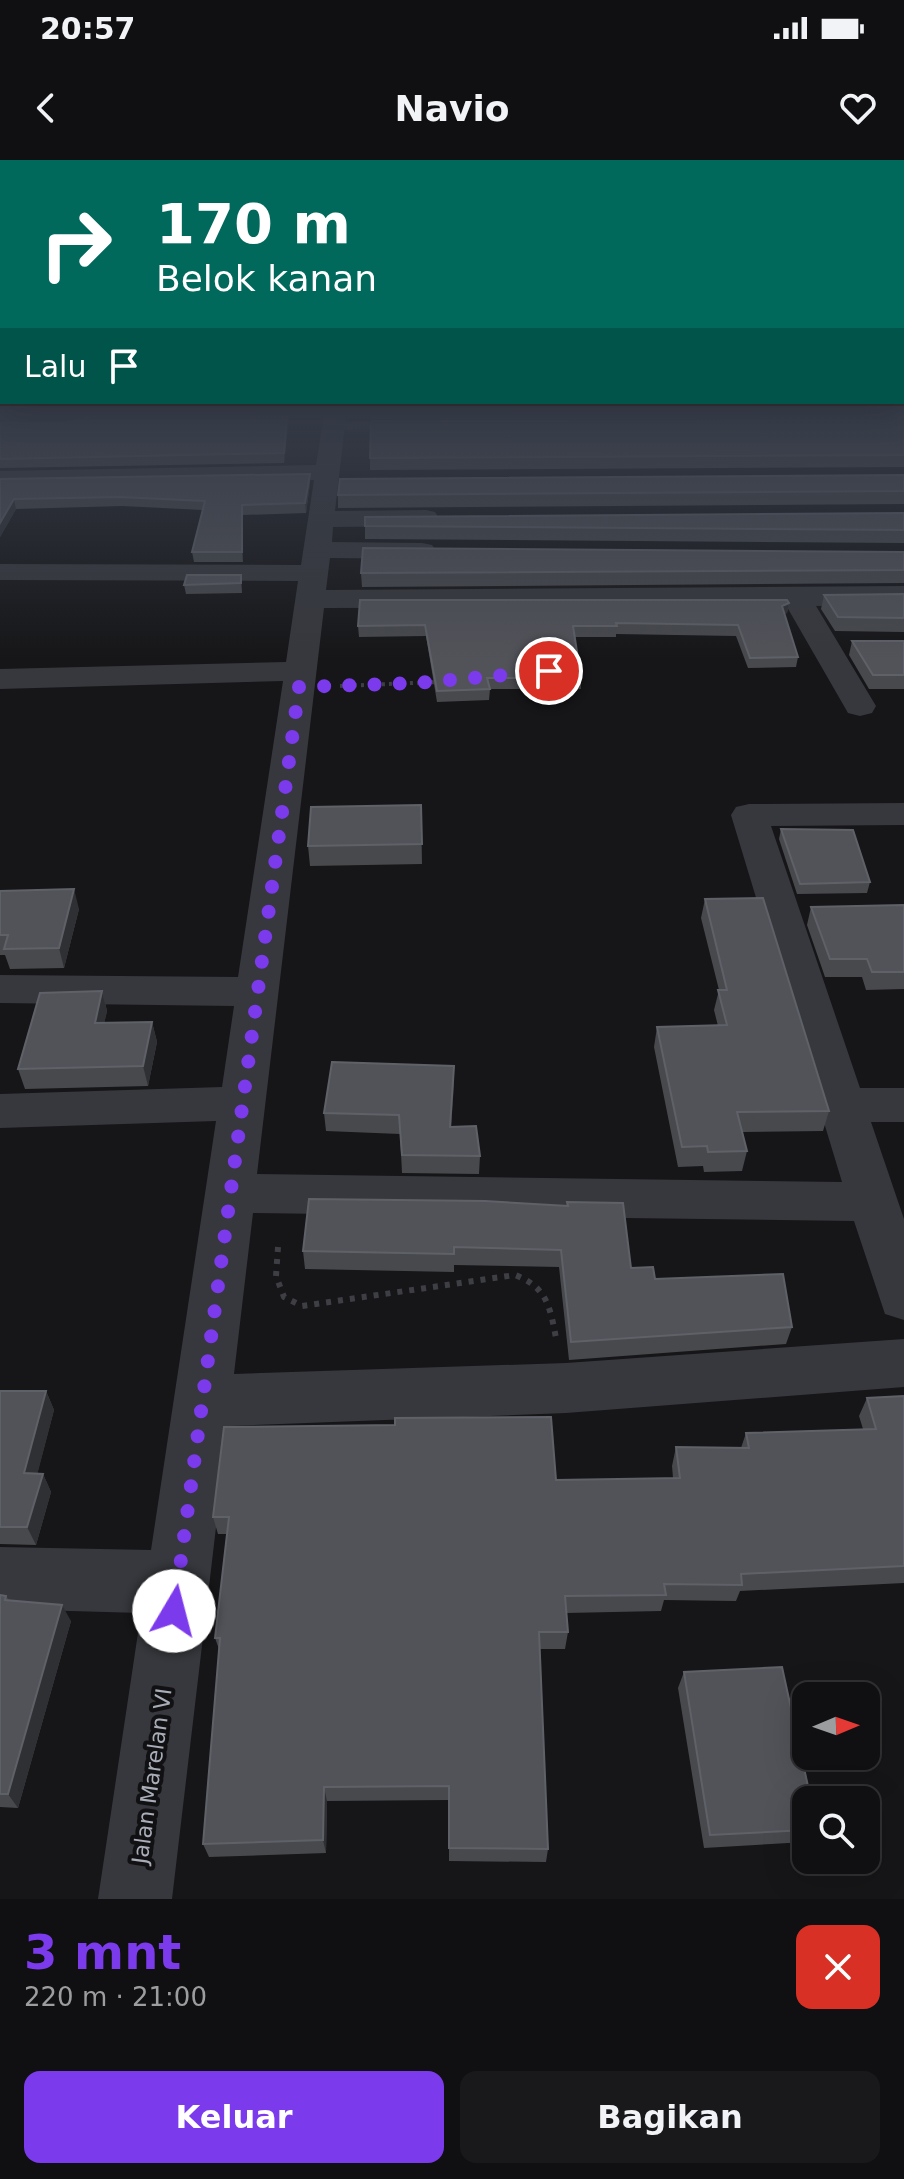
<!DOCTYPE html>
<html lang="id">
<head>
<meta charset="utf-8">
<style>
	body { margin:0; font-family:"DejaVu Sans",sans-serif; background:#19191b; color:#f1f3f6; height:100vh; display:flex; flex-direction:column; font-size:30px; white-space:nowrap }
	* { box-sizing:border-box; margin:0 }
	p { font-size:26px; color:#9c9d9f }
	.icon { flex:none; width:44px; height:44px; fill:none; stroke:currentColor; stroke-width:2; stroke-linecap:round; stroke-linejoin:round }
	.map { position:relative; height:1739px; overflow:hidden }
	.panel { display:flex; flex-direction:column; background:#101012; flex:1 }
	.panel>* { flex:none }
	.top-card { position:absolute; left:0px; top:0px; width:904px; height:244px; box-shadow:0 8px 32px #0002,0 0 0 2px #303032; background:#00695c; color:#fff; overflow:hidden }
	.needle { width:52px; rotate:88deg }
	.fabs { position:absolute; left:792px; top:1522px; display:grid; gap:16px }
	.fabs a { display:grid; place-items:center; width:88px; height:88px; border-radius:16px; background:#101012; box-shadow:0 8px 32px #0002,0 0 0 2px #303032; font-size:40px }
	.pin { position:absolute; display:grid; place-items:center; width:68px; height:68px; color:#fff; margin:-34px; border:4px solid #fff; border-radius:50%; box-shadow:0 2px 8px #0007 }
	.me { position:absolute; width:88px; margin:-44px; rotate:8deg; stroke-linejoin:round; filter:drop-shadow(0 0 6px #0008) }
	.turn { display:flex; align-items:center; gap:28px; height:168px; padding:0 24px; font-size:36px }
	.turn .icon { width:104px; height:104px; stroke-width:2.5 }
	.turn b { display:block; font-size:56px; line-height:68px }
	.then { display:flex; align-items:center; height:76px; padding:0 24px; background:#0003; gap:16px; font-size:30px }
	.round { display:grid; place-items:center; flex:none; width:84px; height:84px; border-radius:16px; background:#19191b }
	.head { display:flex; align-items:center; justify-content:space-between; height:136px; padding:0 24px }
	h1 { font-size:48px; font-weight:600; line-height:60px; color:#7c3aed }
	.button { display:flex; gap:16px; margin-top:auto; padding:16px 24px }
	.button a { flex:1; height:92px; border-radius:16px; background:#7c3aed; color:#fff; font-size:32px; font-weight:600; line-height:92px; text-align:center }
	.button a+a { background:#19191b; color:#f1f3f6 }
	.status { display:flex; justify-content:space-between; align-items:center; height:56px; padding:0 40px; background:#101012; direction:ltr }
	.status svg { height:22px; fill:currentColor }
	header { display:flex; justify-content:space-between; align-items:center; height:104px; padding:0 24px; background:#101012; font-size:36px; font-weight:600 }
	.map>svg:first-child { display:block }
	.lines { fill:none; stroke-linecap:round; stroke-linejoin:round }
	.path-far1 { stroke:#3d3f44; stroke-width:4; stroke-dasharray:3 4; stroke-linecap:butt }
	.path { stroke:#3d3f44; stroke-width:6; stroke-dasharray:5 7; stroke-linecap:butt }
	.service { fill:#37383d; fill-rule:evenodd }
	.minor { fill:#37383d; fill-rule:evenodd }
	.wall { fill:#47494d }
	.shaded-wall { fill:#2f3033 }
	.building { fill:#525359; stroke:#5f6168; stroke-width:2 }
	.route { stroke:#7c3aed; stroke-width:14; stroke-dasharray:0 25.2 }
	.labels { text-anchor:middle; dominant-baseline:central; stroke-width:8; stroke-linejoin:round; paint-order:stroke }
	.street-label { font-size:22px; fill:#a8adb8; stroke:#111113 }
</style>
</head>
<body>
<div class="status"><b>20:57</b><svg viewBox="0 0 49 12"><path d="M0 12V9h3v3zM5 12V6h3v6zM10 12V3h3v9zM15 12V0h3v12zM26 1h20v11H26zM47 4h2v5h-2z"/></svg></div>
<header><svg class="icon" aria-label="back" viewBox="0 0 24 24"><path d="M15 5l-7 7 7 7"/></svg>Navio<svg class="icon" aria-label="heart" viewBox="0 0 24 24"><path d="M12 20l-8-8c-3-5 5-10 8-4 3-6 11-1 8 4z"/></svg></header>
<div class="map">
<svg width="904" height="1739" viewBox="0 0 904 1739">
	<rect width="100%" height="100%" fill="#161618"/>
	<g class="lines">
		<path class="path-far1" d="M531,523l4,15
			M340,526l97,-4"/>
		<path class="path" d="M278,1087l-2,29 8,21 18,9 213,-31c32,12 35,32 41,63"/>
		<path class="service" d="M403,262l4,1v6l-73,1 -6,-4 6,-4z"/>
		<path class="minor" d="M0,256h100l-3,5 -31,8h-66z
			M324,256h22l-11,95 91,-1 9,2 4,6 -4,6 -9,2 -93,1 -1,15 90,1 10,2 4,6 -4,6 -10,2 -92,-1 -4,32 578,-4v18l-88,2 60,100 -4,7 -12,3 -12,-3 -4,-7 -57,-99 -463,1 -67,566 585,8 -111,-367 5,-8 13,-3 155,-1v22l-133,1 89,262h44v34h-33l33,97v101l-19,-6 -31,-93 -601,-8 -19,161 332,-11 338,-24v48l-338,26 -338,13 -56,473h-74l43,-286 -141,-4v-62l151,3 65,-429 -216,7v-34l222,-7 12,-81 -234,-3v-28l238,2 45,-296 -283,8v-20l286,-7 12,-81 -298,-1v-16l301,1 13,-85 -314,5v-14l316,-6z"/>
	</g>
	<path class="wall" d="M289,256l-5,47 -284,5v-45h64z
		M371,256h533v51l-534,3v-12l352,-38 -2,-1h-349z
		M310,314v9l-4,30 -63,2v47h-49l-2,-10 11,-42 -81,-4 -106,3 -16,28v-58z
		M904,315v29l-566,4v-13z
		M904,353v30l-539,-4v-13z
		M904,392v31l-542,4 -1,-14z
		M241,415l1,18 -56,1 -2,-9z
		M904,434v38l-69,-1 -14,-22 3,-14z
		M789,443l-2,10 -3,1 14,43 -2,10 -48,1 -12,-32 -120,-2v3h-41l6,41v11h-91l-1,11 -52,2 -11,-66 -67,1 -1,-11z
		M852,481h52v48h-35l-20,-34z
		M421,645l1,59 -112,2 -2,-20z
		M781,669l89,53 -3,11 -70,1 -18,-55z
		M0,731l79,18 -15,59 -54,1 -5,-14h-5z
		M705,739l124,212 -6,20 -81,1 5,19 -5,20 -38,1 -1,-6 -25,1 -24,-120 3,-20 61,-1 -4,-16 5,-20 -18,-72z
		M904,745v84l-38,1 -4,-13h-37l-18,-52 4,-18z
		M102,831l5,20 -3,12 48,-1 5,20 -9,44 -123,3 -7,-20z
		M454,906l-3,61 29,29 -1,18 -77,-1 -2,-39 -74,-3 -2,-18z
		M567,1042l64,66 24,11 137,48 -6,17 -217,16 -10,-93 -105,-2v7l-149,-3 -2,-18 264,-45z
		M0,1231h46l8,19 -17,64h6l8,18 -15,53 -36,-1z
		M904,1236v187l-164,8 -4,10 -72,-1 -3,11 -95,2 2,19 -3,17h-25l8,200 -2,13 -97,-1v-61l-122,1 -1,52 -117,4 -6,-13 16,-195 -4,-11 12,-104h-9l-5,-17 343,-37 117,-2 -1,-12 4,-19 65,1 5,-15 117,-4 -4,-13 8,-18z
		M0,1435l6,1 3,4 62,21 -53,187 -18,-1z
		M684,1512l122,128v42l-102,6 -26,-160z"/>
	<path class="shaded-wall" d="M287,256h2l-5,47v-10z
		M310,314v9l-4,30 -1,-10z
		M14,339l2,10 -16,28v-14z
		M242,345l1,10v47l-1,-10z
		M789,443l-2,10 -7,3 2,-10z
		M74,729l5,20 -15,59 -5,-20z
		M102,831l5,20 -7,32 -5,-20z
		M152,862l5,20 -9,44 -5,-20z
		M454,906v18l-4,62v-19z
		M46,1231l8,19 -21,81 -9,-18z
		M43,1314l8,18 -15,53 -9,-18z
		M62,1445l9,16 -53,187 -10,-14z
		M324,1627l3,14 -1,52 -3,-13z"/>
	<path class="building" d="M94,256h193l-3,37 -284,6v-36h64z
		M729,256h175v39l-534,3 1,-37 355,-1z
		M310,314l-5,29 -63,2v47h-50l13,-51 -85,-4 -106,2 -14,24v-44z
		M904,315v16l-566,4 2,-16z
		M904,353v17l-539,-4v-9z
		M363,388l541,4v18l-543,3z
		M187,415h54v8l-57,2z
		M904,434v24l-66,-1 -14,-22z
		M360,440h427l2,3 -7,3 16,51 -48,1 -12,-33 -122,-2 1,3h-44l8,52h-94l3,11 -53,2 -12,-66 -67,1z
		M852,481h52v34h-31z
		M421,645l1,39 -114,2 3,-39z
		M781,669l72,1 17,52 -70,2z
		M74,729l-15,59 -55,1 4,-14h-8v-44z
		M763,738l66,213 -92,1 10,39 -39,1 -1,-6 -25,1 -25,-120 70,-2 -9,-35h9l-22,-91z
		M904,745v67h-32l-5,-13h-37l-19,-52z
		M102,831l-7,32 57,-1 -9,44 -125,3 22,-76z
		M332,902l122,4 -4,61 26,-1 4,30 -78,-1 -3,-40 -75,-2z
		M309,1039l176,2 83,5 -1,-4 56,1 8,65 22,-1 2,12 128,-5 9,53 -221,15 -10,-92 -107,-3v7l-151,-3z
		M0,1231h46l-22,82 19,1 -16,53h-27z
		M904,1236v170l-163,8 1,11 -78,-1 2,11 -101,1 3,36h-29l9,217 -99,-1v-62l-125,1 -1,53 -120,4 17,-206h-5l14,-121h-16l11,-90 171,-2v-7l156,-1 5,63 124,-2 -4,-31 73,1 -3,-15 130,-4 -9,-31z
		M0,1435l6,1 -1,4 57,5 -54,189h-8z
		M782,1507l29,133h-5v30l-96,5 -26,-163z"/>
	<linearGradient id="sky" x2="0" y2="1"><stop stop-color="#0c0c0d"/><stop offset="0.51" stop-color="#363c48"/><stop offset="1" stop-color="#363c48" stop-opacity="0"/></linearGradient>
	<rect width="904" height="499" fill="url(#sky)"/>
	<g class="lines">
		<path class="route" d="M174,1451l125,-924 118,-4 132,-12"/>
	</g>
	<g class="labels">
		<g class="street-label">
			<text transform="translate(152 1616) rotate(-82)">Jalan Marelan VI</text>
		</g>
	</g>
</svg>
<div class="fabs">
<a><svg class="needle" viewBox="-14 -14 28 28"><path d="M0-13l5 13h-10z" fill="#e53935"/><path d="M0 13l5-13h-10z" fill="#9c9d9f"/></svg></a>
<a><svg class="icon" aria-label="search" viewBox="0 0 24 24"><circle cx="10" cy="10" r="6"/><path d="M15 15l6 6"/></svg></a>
</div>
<div class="pin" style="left:549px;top:511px;background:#d93025"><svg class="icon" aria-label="arrive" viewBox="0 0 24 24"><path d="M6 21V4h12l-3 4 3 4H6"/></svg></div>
<svg class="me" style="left:174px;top:1451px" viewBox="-20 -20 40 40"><circle r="19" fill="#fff"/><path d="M0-13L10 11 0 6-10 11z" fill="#7c3aed"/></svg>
<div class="top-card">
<div class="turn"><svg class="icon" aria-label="right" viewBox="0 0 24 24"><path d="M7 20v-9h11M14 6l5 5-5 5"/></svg><div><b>170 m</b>Belok kanan</div></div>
<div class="then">Lalu<svg class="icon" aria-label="arrive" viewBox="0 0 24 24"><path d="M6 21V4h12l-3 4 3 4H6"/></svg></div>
</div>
</div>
<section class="panel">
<div class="head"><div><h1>3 mnt</h1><p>220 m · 21:00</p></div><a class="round" style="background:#d93025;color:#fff"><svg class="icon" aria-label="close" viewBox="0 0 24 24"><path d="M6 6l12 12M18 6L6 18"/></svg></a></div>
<div class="button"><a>Keluar</a><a>Bagikan</a></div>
</section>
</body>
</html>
